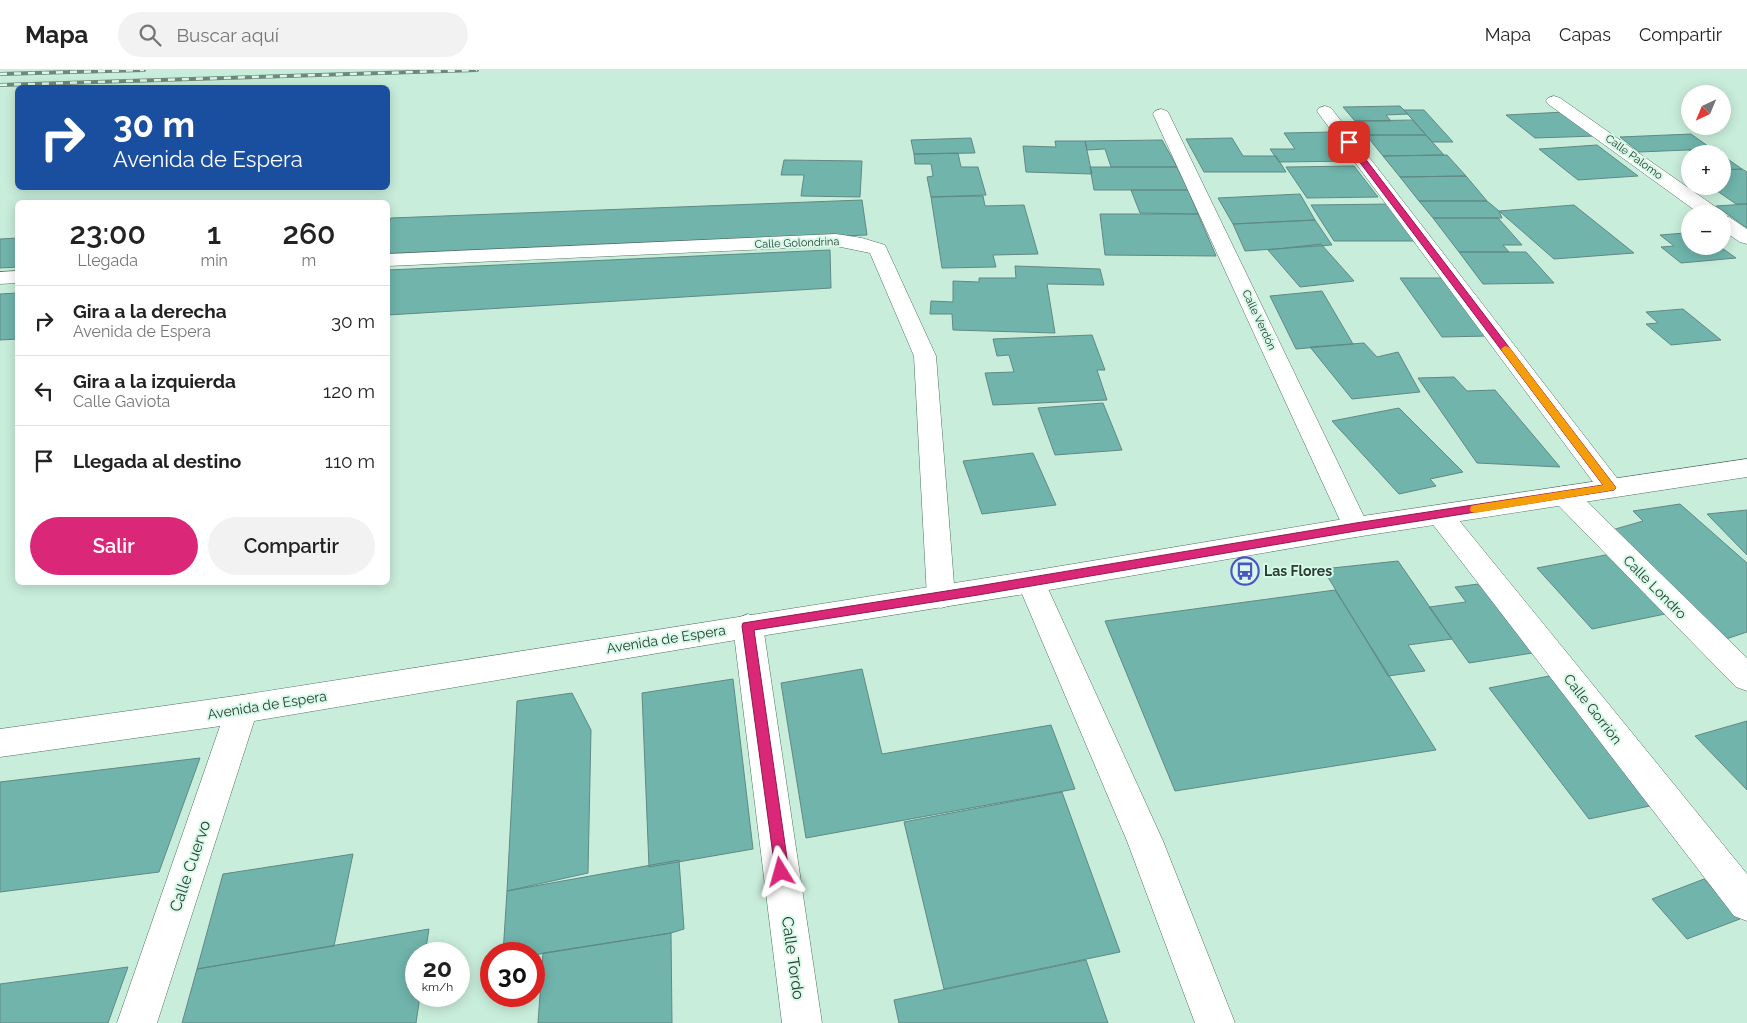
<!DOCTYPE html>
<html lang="es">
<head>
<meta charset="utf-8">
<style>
	body { margin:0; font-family:Raleway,sans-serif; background:#f2f2f2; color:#222; height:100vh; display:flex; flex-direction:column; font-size:19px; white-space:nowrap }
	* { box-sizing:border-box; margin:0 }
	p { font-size:16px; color:#767676 }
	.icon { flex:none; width:28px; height:28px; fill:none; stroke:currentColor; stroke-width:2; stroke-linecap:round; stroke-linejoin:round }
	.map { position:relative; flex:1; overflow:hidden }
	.sheet { position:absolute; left:15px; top:130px; width:375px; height:385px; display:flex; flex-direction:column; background:#fff; border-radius:8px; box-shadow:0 2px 12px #0003 }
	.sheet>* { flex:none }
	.hud { position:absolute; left:15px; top:15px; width:375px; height:105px; border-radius:8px; box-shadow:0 2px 12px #0003; background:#1a4fa0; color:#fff; overflow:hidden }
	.needle { width:32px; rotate:224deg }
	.fabs { position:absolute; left:1681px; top:15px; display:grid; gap:10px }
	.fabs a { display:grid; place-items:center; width:50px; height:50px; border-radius:50%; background:#fff; box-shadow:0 2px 12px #0003; font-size:25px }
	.speed { position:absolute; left:405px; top:872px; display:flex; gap:10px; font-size:25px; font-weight:700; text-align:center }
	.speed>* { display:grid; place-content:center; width:65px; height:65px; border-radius:50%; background:#fff; box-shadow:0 2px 12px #0003; line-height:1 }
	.speed small { font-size:12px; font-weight:400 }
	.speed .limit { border:8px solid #d22; background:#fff; color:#111 }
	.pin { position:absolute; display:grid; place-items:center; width:42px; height:42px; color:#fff; margin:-21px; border-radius:10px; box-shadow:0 2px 8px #0006 }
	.me { position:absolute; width:55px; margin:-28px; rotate:352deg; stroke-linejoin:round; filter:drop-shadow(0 0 4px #0008) }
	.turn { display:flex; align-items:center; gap:18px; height:105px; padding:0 15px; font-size:22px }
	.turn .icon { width:65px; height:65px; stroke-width:2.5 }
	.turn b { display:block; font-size:35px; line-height:42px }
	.eta { display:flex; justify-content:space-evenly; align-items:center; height:85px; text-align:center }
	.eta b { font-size:30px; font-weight:600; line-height:35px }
	.button { display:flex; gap:10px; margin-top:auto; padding:10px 15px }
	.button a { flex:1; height:58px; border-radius:30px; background:#db2777; color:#fff; font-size:20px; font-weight:600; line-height:58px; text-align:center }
	.button a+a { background:#f2f2f2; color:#222 }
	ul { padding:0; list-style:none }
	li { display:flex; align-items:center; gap:15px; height:70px; padding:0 15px; border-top:1px solid #e0e0e0 }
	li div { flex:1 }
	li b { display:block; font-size:19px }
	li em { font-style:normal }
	header { display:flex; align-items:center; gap:30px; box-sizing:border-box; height:70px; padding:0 25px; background:#fff; border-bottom:1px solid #e0e0e0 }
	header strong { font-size:24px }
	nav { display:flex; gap:28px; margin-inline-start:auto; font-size:18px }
	.search { width:350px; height:45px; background:#f2f2f2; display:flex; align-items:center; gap:12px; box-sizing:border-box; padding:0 18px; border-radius:28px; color:#767676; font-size:19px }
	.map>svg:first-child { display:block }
	.building { fill:#70b4ac; stroke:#618984 }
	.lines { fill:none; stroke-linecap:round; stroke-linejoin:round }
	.street-casing { stroke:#507161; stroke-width:1 }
	.secondary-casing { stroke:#507161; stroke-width:1 }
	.street { fill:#fff; fill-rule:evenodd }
	.secondary { fill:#fff; fill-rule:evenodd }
	.rail-casing { stroke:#70887c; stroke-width:4 }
	.rail { stroke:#d6fae8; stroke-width:2.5; stroke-dasharray:7; stroke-linecap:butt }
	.route { fill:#db2777; stroke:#8e194d }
	.slow { fill:#f59e0b }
	.labels { text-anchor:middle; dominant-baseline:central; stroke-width:4; stroke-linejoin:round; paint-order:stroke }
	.far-street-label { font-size:11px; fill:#2c3a33; stroke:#d6fae8 }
	.poi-label { font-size:14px; font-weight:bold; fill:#2c3a33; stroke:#d6fae8; text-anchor:start }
	.street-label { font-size:14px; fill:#2c3a33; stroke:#d6fae8 }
	.near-street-label { font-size:16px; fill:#2c3a33; stroke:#d6fae8 }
</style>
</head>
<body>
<header>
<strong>Mapa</strong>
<div class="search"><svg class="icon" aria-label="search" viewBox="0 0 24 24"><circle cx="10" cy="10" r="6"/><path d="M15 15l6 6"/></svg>Buscar aquí</div>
<nav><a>Mapa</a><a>Capas</a><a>Compartir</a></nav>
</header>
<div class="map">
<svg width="1747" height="953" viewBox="0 0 1747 953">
	<rect width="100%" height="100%" fill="#c9eddb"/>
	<path class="building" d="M1400,36l8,8 -22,1 5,6h-36l-12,-14z
		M1404,40h20l29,32h-21z
		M1565,42l31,24 -61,2 -29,-23z
		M1413,50l13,15h-60l-11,-14z
		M1333,62l23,29 -77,1 -9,-13h25l-11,-16z
		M1691,64l21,15 -73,3 -19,-15z
		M1366,65h60l18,20 -61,1z
		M971,68l4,15 -61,1 -3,-14z
		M1232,68l11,18h33l10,16h-82l-18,-33z
		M1162,70l15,27h-66l-6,-18 -18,1 -2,-9z
		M1055,71h30l7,33 -66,-2 -3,-26 33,1z
		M1597,75l41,31 -60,4 -39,-31z
		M1712,79l8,5h-26l-5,-4z
		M958,83l3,14h17l8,28 -55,2 -4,-20 6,-1 -2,-12h-16l-1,-10z
		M1447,85l19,21 -66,1 -17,-21z
		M1722,85l20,14 -20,1z
		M784,90l78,1 -2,36 -59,-1 3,-21h-23z
		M1354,96l24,31 -71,1 -21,-31z
		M1090,97h87l11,23h-94z
		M1742,99l5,3v32h-11l-26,-18h12v-16z
		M1466,106l21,25h-68l-19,-24z
		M1131,120h57l10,24 -58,-1z
		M1300,124l15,26 -82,4 -15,-26z
		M983,126l2,10 39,-1 14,49 -45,1 3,12 -54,1 -11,-71z
		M862,130l5,35 -479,19v-30l3,-6z
		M1419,131h68l12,10 3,7h-69z
		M1391,134l27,37h-84l-23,-36z
		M1747,134v24l-31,-22z
		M1574,135l60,48 -80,6 -55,-48z
		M1100,144h98l18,42 -111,-1z
		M1433,148h65l24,27h-19l6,7h-50z
		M1315,150l17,25 -87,6 -12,-27z
		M1685,163l5,4v9h29l17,12 -55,5 -20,-16 13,-1 -14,-11z
		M18,168v29l-18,1v-29z
		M1321,174l33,37 -54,6 -32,-37z
		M830,180l1,38 -443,27v-45z
		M1459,182h67l28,31 -71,1z
		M1015,196l85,3 4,16 -57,-1 8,49 -102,-3 -1,-16h-22l1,-13 22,1v-21l26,1v-4h37z
		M1400,208h45l44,58 -47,1z
		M1322,221l31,53 -57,5 -26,-53z
		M18,223v46l-18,1v-46z
		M1683,239l38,31 -50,5 -25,-21 12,-1 -12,-11z
		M1092,265l13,35h-8l10,30 -114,5 -8,-32 29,-1 -5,-17 -12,1 -4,-17z
		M1364,273l13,14 21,-5 22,40 -68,7 -42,-52z
		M1454,307l13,14 28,-1 65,77 -83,-4 -59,-85z
		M1103,333l19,47 -67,5 -17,-47z
		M1399,338l64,64 -33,7 6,7 -37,8 -67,-73z
		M1033,383l23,52 -74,9 -19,-53z
		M1680,434l67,59v69l-27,9 -108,-111 31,-9 -10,-10z
		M1747,440v45l-40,-41z
		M1611,484l59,59 -78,16 -55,-61z
		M1398,491l54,78 -44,6 17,26 -37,5 -65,-107z
		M1486,513l53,69 -70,11 -40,-56 37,-5 -11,-15z
		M1335,520l101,160 -261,41 -70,-170z
		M862,599l20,85 169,-29 24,64 -269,49 -25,-155z
		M1554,605l105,129 -70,15 -100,-131z
		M733,609l20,170 -104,18 -7,-174z
		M572,623l19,37 -3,143 -81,18 10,-190z
		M1747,651v69l-52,-54z
		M200,688l-41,114 -159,20v-110z
		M1062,722l58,160 -176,37 -40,-167z
		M353,784l-19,92 -137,23 26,-95z
		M679,790l5,69 -13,4 -137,22 -31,-1 4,-63z
		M1704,809l36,40 -53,20 -35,-40z
		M429,859l-4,25h-9v42h4l-4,27h-234l15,-54z
		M671,863l1,90h-134l5,-70z
		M1086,890l22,63h-209l-5,-23z
		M128,897l-20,56h-108v-39z"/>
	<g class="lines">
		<g class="street-casing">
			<path id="street" d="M1554,26l6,2 160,112 2,4h-22l-152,-110 -2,-3 2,-3z
				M1325,36l6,2 289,374 4,6 -4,6 -9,3 -9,-3 -283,-380 -2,-3 2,-3z
				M1161,39l6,2 2,3 200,413 -3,7 -10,3 -10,-3 -3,-7 -190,-413 2,-3z
				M1722,145l7,2 18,12v15l-7,-2 -18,-12z
				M836,164l26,4 23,7 51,111 19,241 -4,8 -10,3 -10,-3 -4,-8 -13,-241 -44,-103 -34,-7 -448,20v-12z
				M18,201v12l-18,1v-12z
				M1564,416l9,2 174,170v33l-11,-4 -181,-185 -4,-7 4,-7z
				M1440,435l9,3 298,366v47l-13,-5 -303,-394 -4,-7 4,-7z
				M1031,501l10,3 4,8 118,259 72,182h-40l-68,-182 -110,-259 4,-8z
				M748,544l10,4 5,8 59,397h-40l-49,-397 5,-8z
				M242,625l11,4 5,10 -101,314h-40l109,-314 5,-10z"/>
		</g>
		<g class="secondary-casing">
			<path id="secondary" d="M1747,389v18l-391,60 -325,56 -283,45 -506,85 -242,34v-28l242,-34 789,-124 325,-54z"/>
		</g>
		<use href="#street" class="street"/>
		<use href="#secondary" class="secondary"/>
		<g class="rail-casing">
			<path id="rail" d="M0,4l144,-4
				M0,15l477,-15"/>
		</g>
		<use href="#rail" class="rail"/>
	</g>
	<path class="route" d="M1346,70h5l263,345 2,3 -2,2 -258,41 -378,64 -224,35 35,242 -2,5 -6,2 -5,-2 -34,-251 1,-3 235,-37 378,-63 247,-38 -257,-341z"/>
	<path class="slow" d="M1505,276l4,1 105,138 2,3 -2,2 -139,23 -4,-1 -1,-3 1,-3 4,-1 128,-20 -101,-134 -1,-2z"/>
	<defs>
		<g id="bus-ring" transform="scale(1.4375)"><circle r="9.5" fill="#d6fae8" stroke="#4e51c7" stroke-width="1.5"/><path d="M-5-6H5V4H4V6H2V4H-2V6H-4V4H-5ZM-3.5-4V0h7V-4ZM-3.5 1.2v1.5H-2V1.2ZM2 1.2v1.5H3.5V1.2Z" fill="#4e51c7"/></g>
	</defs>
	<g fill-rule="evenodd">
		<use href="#bus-ring" x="1245" y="501"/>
	</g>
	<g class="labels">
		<g class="far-street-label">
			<text transform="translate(1634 87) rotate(36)">Calle Palomo</text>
			<text transform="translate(797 173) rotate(-2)">Calle Golondrina</text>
			<text transform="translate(1259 250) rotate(65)">Calle Verdón</text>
		</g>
		<g class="poi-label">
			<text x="1264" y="501">Las Flores</text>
		</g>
		<g class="street-label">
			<text transform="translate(1655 517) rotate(45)">Calle Londro</text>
			<text transform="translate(666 569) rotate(-9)">Avenida de Espera</text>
			<text transform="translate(267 635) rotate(-9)">Avenida de Espera</text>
			<text transform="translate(1593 639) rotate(52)">Calle Gorrión</text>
		</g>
		<g class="near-street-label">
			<text transform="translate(190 796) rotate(-71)">Calle Cuervo</text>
			<text transform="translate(793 888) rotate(82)">Calle Tordo</text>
		</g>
	</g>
</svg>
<div class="fabs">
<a><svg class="needle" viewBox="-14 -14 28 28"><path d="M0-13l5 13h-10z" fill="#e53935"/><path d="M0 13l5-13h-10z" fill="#767676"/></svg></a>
<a>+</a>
<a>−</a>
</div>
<div class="speed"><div>20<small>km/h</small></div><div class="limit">30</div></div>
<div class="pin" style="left:1349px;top:72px;background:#d93025"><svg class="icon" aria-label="arrive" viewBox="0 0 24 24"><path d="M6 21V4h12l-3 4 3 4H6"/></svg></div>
<svg class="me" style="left:781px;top:802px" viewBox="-20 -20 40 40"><path d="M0-17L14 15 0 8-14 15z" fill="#db2777" stroke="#fff" stroke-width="4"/></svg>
<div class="hud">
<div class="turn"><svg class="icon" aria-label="right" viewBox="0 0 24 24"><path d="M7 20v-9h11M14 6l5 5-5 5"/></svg><div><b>30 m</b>Avenida de Espera</div></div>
</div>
<section class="sheet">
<div class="eta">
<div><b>23:00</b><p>Llegada</p></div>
<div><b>1</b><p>min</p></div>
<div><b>260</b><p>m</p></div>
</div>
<ul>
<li><svg class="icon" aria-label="right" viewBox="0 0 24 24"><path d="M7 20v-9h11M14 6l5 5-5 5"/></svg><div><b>Gira a la derecha</b><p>Avenida de Espera</p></div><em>30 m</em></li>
<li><svg class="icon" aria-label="left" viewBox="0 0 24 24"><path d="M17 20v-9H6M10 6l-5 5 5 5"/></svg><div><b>Gira a la izquierda</b><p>Calle Gaviota</p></div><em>120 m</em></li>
<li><svg class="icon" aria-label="arrive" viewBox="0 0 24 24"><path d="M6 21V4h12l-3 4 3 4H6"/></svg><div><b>Llegada al destino</b></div><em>110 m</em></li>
</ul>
<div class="button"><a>Salir</a><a>Compartir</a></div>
</section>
</div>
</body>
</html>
